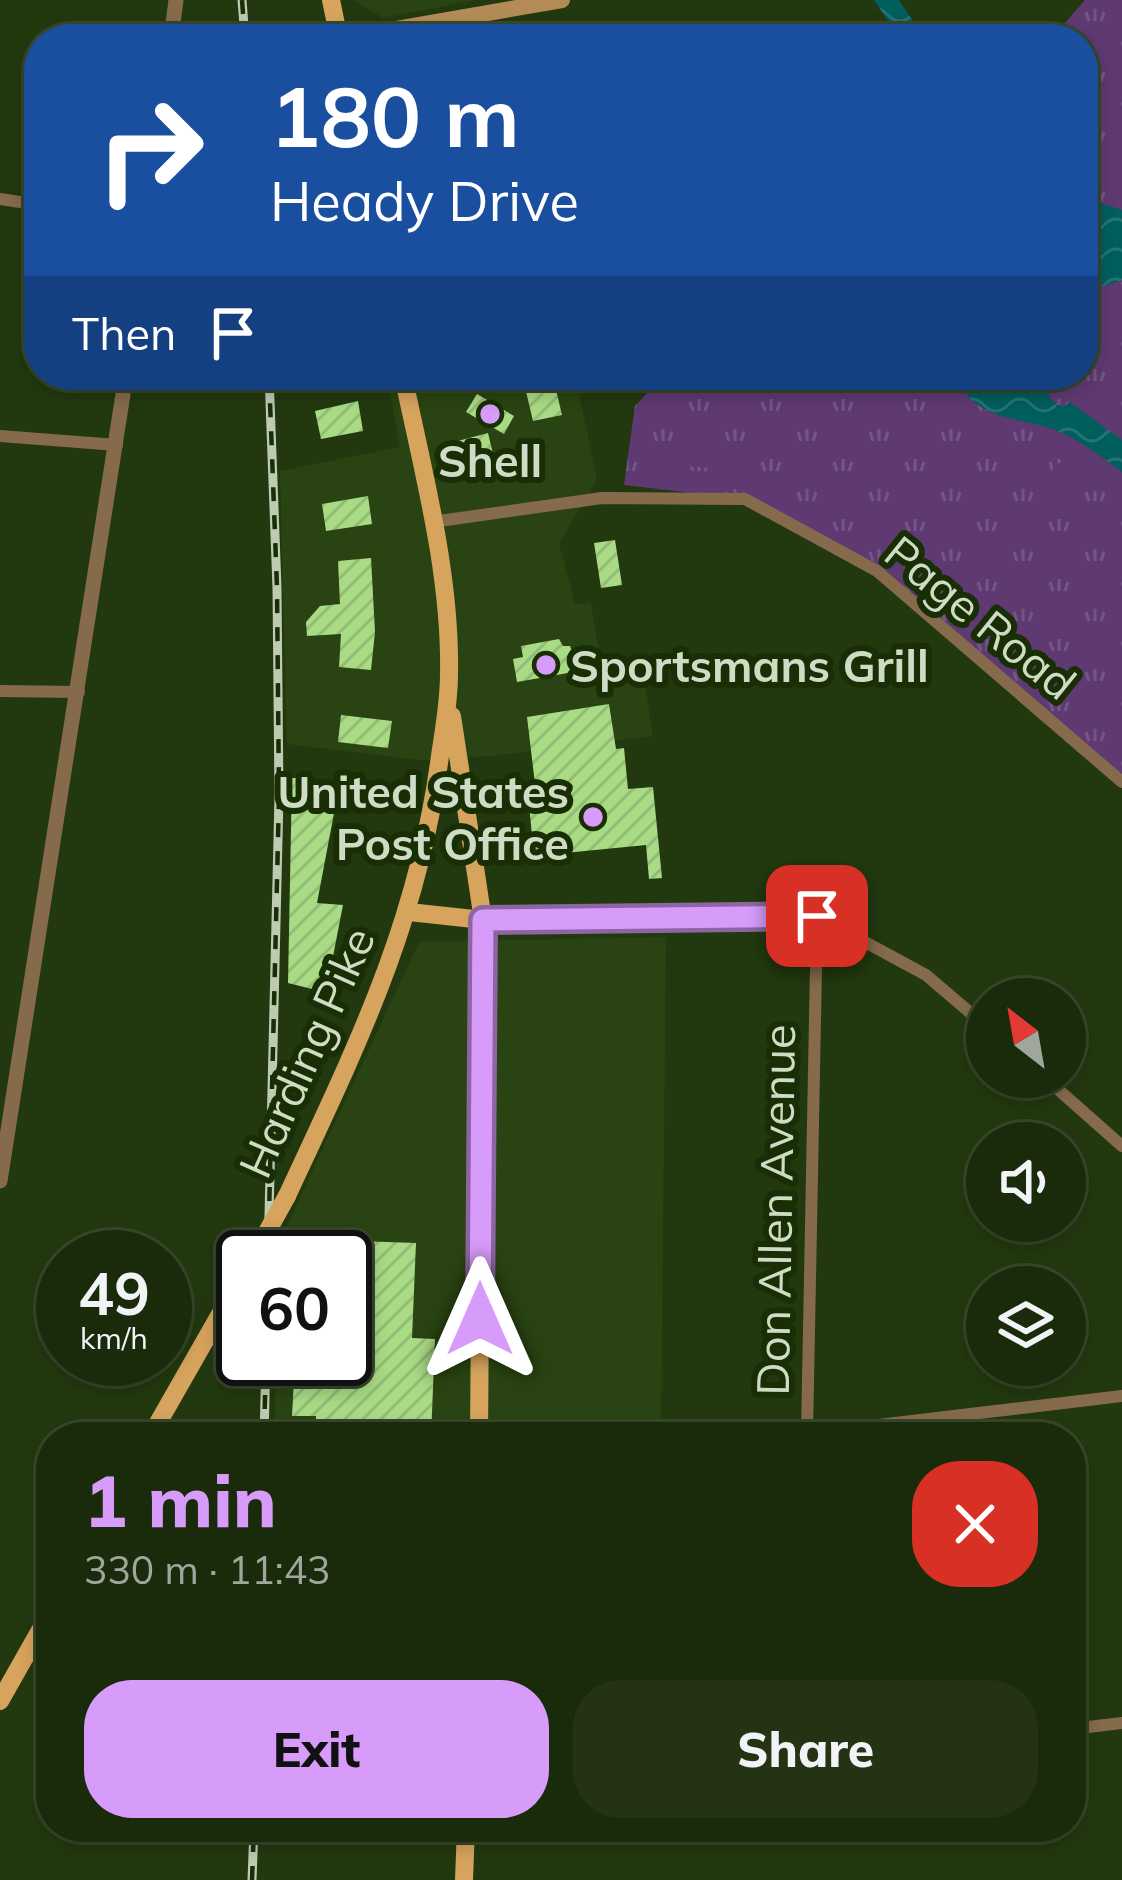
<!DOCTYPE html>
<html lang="en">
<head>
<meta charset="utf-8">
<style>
	body { margin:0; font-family:Mulish,sans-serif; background:#233314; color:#f1f3f6; height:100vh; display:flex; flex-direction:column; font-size:45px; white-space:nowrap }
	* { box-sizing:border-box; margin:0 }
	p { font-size:39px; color:#9fa79d }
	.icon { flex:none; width:66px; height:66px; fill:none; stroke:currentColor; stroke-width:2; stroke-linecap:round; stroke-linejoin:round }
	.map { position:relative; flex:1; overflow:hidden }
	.sheet { position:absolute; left:36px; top:1422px; width:1050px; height:420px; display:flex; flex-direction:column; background:#1a2b0b; border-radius:48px; box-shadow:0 6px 18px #0003,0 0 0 3px #38472c }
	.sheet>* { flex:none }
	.banner { position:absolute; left:24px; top:24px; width:1074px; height:366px; border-radius:48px; box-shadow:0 6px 18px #0003,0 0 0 3px #38472c; background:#1a4fa0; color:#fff; overflow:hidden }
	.needle { width:78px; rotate:329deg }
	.buttons { position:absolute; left:966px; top:978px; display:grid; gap:24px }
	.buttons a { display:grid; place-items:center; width:120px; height:120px; border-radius:50%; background:#1a2b0b; box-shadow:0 6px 18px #0003,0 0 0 3px #38472c; font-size:60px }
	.speed { position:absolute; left:36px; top:1230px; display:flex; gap:24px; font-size:60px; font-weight:700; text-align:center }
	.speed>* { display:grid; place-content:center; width:156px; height:156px; border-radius:50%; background:#1a2b0b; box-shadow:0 6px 18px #0003,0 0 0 3px #38472c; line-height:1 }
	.speed small { font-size:30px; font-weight:400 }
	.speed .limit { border:6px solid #111; border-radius:18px; background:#fff; color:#111 }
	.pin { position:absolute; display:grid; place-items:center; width:102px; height:102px; color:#fff; margin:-51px; border-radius:24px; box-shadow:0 6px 18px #0006 }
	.me { position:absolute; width:132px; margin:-66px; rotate:0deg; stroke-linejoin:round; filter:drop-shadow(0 0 9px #0008) }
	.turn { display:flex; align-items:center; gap:42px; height:252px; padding:0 48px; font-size:54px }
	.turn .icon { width:156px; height:156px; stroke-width:2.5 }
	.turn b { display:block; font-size:84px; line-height:102px }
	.then { display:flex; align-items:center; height:114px; padding:0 48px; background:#0003; gap:24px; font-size:45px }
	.round { display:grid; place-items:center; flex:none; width:126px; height:126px; border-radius:48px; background:#233314 }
	.overview { display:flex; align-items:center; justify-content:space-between; height:204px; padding:0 48px }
	h1 { font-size:72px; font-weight:800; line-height:90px; color:#d79bf9 }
	.button { display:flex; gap:24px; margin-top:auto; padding:24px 48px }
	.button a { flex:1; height:138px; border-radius:48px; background:#d79bf9; color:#111; font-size:48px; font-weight:800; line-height:138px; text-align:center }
	.button a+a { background:#233314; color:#f1f3f6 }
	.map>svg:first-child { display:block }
	.built { fill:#294412 }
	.grass { fill:url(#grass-tufts) }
	.pitch { fill:#5f3972 }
	.water { fill:url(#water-waves) }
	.building { fill:url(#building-hatch) }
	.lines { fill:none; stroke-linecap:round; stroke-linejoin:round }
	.minor { stroke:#856b4b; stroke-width:12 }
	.tertiary { stroke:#856b4b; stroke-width:15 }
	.secondary { stroke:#b38b56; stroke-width:16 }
	.primary { stroke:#d7a45e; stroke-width:18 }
	.rail-casing { stroke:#bdcbb3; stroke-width:9 }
	.rail { stroke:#182e04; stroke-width:4.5; stroke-dasharray:14; stroke-linecap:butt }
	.primary-bridge { stroke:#d7a45e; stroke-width:18 }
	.route-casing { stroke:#8c65a2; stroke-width:30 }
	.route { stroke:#d79bf9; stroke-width:21 }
	.poi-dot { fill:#d79bf9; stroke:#182e04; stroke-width:4.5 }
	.labels { text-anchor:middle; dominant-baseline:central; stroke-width:12; stroke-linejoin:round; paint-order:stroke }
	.poi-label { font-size:45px; font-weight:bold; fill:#cedcc5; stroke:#182e04 }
	.street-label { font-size:45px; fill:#cedcc5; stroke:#182e04 }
</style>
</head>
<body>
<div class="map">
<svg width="1122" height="1880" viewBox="0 0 1122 1880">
	<defs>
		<pattern id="grass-tufts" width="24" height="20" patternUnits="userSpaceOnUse" patternTransform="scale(3)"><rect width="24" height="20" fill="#5f3972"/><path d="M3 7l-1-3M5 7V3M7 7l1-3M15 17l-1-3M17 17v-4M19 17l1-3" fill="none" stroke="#755585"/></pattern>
		<pattern id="water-waves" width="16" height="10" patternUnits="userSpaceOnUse" patternTransform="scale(3)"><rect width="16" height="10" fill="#005e5d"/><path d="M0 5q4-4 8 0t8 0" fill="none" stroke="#247473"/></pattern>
		<pattern id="building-hatch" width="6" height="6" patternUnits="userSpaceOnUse" patternTransform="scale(3)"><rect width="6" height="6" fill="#a9db85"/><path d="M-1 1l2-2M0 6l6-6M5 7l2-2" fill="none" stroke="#94bc76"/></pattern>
	</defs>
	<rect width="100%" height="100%" fill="#22390f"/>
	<path class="built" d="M353,0h123l-93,18z
		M387,375h188l22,105 -38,63 16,61 16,-1 13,83 40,-6 9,56 -161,20 -73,4 -132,-16 -7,-273 120,-24z
		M666,937l-5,499 -387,1 2,-78h69v-102h-65v-16l139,-299z"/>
	<path class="grass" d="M1085,0h37v782l-245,-211 -132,-72 -121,-14 11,-79 29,-31h419v-336h-32z"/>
	<path class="pitch" d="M1122,148v54l-11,-4 -5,-10z
		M1083,293l25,6 14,-2v27l-39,11z
		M698,426l17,30 -3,12 -29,-2 -11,-8 3,-10z
		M1073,455c16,2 34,11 41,26l-3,10h-60l-4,-8 7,-17z"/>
	<path class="water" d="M874,0h25l26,39h-25z
		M1083,184l20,20 19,6v70l-16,6 -23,-3z
		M956,375h87l8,25 12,7 7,-5 52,38v32c-20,-15 -41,-31 -64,-41 -39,-15 -85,-9 -102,-56z"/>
	<path class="building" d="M553,377l9,38 -29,6 -9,-38z
		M477,394l37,22 -10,18 -38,-22z
		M358,401l5,30 -42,8 -6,-28z
		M488,433l7,29 -33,8 -8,-28z
		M368,496l4,28 -46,7 -4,-27z
		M615,540l7,45 -21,3 -7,-45z
		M371,558l4,74 -4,38 -32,-3 2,-33 -34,2 -1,-14 14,-16 20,-2 -2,-43z
		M559,639l4,7h7l9,25 -62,11 -4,-23 10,-2 -2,-11z
		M609,704l7,45 8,-1 4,41 25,-2 9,91 -13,1 -3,-34 -112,11 -7,-71 8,-1 -8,-67z
		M341,715l51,6 -4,27 -50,-6z
		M292,778h15l3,24 25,6 -18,95 26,2 -14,72h-8l-1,14 -32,-8z
		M299,1239l117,4 -4,95 23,1 -4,98h-116l1,-21h-24l3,-57h50v-102h-47z"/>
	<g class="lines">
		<path class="minor" d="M0,199l39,6
			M0,436l117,9
			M432,522l170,-24 143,1 132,72 245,211
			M0,691l79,1
			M483,920l334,-4 109,59 61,52
			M1044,1077l78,69
			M807,1433l10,-517
			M778,1437l344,-41
			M1071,1729l51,-6"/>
		<path class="tertiary" d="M171,39l5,-39
			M0,1181l126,-806"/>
		<path class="secondary" d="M339,39l223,-39"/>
		<path class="primary" d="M331,0l8,39
			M452,716l31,204 -4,517
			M409,912l74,8
			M287,1196c70,-151 131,-272 153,-440 4,-27 9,-54 9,-82 2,-100 -26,-202 -46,-299
			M150,1437l93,-163
			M0,1701l51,-90
			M464,1880l2,-53"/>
		<g class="rail-casing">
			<path id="rail" d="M242,0l3,39
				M268,1257l11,-460 -2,-209 -8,-213
				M264,1437l2,-78
				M252,1880l2,-53"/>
		</g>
		<use href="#rail" class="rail"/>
		<path class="primary-bridge" d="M253,1257l34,-61"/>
	</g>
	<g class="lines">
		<g class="route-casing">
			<path id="route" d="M480,1319l3,-399 334,-4"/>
		</g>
		<use href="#route" class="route"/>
	</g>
	<g class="poi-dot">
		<circle cx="490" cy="414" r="12"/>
		<circle cx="546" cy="665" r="12"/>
		<circle cx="593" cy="817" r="12"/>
	</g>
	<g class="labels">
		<g class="poi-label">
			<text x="490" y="460">Shell</text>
			<text x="570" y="665" text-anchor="start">Sportsmans Grill</text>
			<text x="569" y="791" text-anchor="end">United States<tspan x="569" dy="52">Post Office</tspan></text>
		</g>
		<g class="street-label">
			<text transform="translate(981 617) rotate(39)">Page Road</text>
			<text transform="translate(306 1052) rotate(-66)">Harding Pike</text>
			<text transform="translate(775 1210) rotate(-89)">Don Allen Avenue</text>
		</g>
	</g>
</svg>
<div class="buttons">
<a><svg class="needle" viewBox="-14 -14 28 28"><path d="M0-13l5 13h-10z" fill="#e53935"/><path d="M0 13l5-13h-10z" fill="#9fa79d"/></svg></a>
<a><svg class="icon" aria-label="sound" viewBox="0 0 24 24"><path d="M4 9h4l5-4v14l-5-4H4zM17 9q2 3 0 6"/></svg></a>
<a><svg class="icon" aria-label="layers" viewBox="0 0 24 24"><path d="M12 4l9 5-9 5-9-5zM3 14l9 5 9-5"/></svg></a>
</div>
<div class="speed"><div>49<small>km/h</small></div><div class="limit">60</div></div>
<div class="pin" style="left:817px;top:916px;background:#d93025"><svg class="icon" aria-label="arrive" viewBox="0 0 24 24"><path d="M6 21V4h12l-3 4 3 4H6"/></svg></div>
<svg class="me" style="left:480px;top:1319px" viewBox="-20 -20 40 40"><path d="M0-17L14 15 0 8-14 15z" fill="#d79bf9" stroke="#fff" stroke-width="4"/></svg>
<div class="banner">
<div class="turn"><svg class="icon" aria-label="right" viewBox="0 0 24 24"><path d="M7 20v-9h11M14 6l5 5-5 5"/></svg><div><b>180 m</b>Heady Drive</div></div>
<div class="then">Then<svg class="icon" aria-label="arrive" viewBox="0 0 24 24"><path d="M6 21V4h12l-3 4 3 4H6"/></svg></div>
</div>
<section class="sheet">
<div class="overview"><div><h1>1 min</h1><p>330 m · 11:43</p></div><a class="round" style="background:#d93025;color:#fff"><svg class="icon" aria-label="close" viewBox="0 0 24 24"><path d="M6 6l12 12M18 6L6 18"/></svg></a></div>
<div class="button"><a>Exit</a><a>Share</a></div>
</section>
</div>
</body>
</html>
